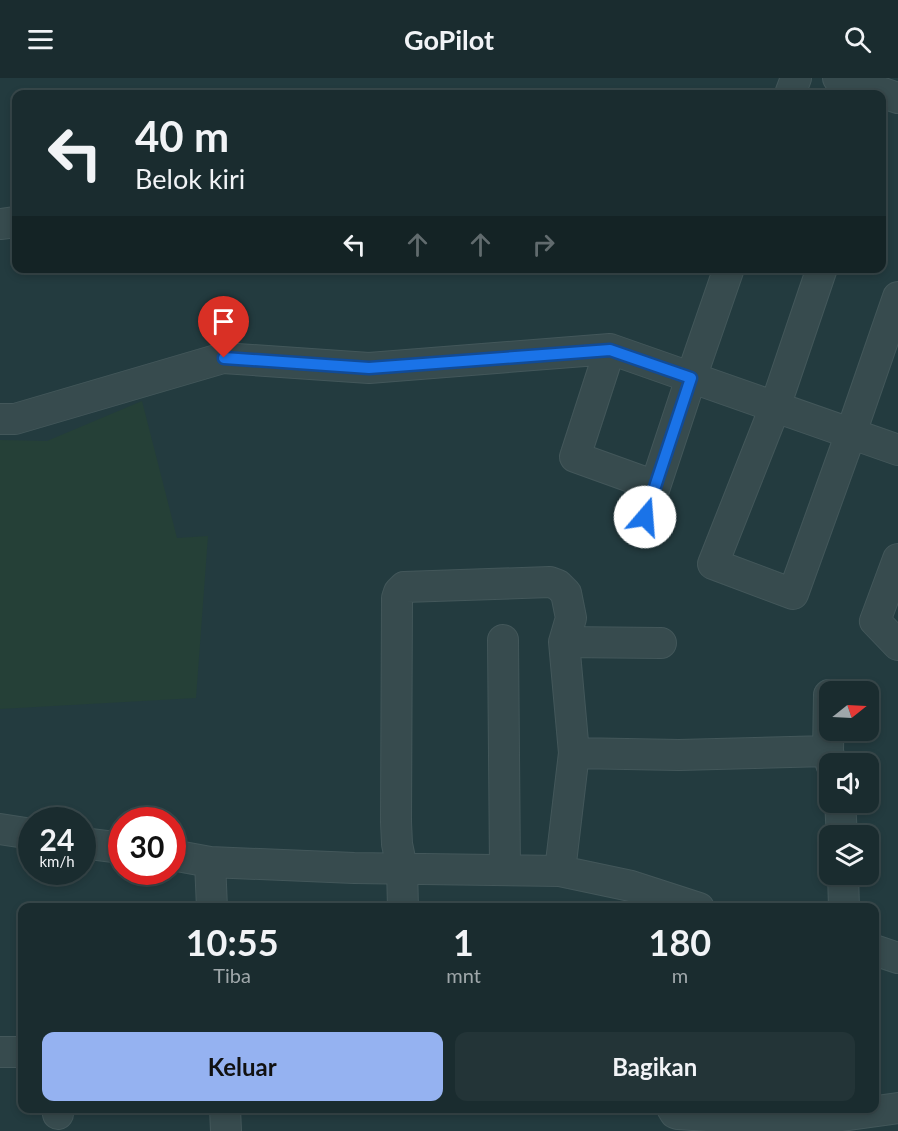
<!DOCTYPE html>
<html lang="id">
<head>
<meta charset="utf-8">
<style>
	body { margin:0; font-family:Lato,sans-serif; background:#233437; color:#f1f3f6; height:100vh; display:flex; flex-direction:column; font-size:22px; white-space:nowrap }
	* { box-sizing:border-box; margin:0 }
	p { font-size:20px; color:#9fa7aa }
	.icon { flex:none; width:33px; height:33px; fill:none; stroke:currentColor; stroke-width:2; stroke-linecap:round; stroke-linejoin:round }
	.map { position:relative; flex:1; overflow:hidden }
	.drawer { position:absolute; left:18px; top:825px; width:861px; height:210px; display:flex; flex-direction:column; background:#1a2c2f; border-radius:12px; box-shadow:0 3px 9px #0003,0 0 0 2px #38484b }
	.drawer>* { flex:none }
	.banner { position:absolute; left:12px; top:12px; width:874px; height:183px; border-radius:12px; box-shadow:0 3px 9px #0003,0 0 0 2px #38484b; background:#1a2c2f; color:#f1f3f6; overflow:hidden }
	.needle { width:39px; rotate:72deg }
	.tools { position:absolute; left:819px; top:603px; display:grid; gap:12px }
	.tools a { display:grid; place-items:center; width:60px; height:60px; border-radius:12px; background:#1a2c2f; box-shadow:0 3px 9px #0003,0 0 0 2px #38484b; font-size:30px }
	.speed { position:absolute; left:18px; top:729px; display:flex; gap:12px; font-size:30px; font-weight:700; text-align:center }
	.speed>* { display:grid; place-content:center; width:78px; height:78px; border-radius:50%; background:#1a2c2f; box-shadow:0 3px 9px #0003,0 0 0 2px #38484b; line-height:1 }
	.speed small { font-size:15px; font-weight:400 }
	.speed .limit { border:9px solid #d22; background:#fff; color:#111 }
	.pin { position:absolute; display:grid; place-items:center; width:51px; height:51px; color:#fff; margin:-62px -26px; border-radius:50% 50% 50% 0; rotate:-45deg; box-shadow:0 0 6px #0007 }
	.pin .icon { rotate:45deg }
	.me { position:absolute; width:66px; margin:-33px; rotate:18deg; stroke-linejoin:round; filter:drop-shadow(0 0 4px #0008) }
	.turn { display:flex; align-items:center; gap:21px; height:126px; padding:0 24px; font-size:27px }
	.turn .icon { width:78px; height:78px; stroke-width:2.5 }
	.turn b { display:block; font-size:42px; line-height:51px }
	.lanes { display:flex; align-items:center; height:57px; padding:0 24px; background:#0003; justify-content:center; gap:30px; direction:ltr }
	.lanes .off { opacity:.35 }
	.eta { display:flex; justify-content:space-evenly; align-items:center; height:102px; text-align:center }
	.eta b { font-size:36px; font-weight:700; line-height:42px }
	.cta { display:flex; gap:12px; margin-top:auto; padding:12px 24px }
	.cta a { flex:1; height:69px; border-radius:12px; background:#95b2f1; color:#111; font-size:24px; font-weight:700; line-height:69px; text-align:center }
	.cta a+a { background:#233437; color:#f1f3f6 }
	header { display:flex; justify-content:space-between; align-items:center; height:78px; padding:0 24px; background:#1a2c2f; font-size:27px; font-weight:700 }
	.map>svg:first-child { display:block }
	.green { fill:#254037 }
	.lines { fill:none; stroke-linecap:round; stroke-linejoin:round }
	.minor-casing { stroke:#43575a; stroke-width:32 }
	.minor { stroke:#374b4e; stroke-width:30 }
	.route-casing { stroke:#114b97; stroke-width:15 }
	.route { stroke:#1a73e8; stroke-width:10 }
</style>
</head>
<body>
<header><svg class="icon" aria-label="menu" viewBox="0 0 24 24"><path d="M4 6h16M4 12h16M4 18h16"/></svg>GoPilot<svg class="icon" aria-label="search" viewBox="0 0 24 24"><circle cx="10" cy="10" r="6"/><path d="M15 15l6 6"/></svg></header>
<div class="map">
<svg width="898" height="1053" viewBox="0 0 898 1053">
	<rect width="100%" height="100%" fill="#233b3f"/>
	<path class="green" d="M142,323l35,137 31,-2 -12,162 -196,11v-269l47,1z"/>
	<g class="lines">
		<g class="minor-casing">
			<path id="minor" d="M838,0l60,20
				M790,16l6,-16
				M0,146l16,-2
				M822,190l-47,139 -62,157 80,30 58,-161 47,-136
				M610,271l-35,108 75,27
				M0,341h15l208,-61 146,10 241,-19 288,101
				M645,439l46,-139 38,-110
				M898,481l-23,62 23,24
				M503,562l2,229
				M564,564l97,1
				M829,617l-1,56 3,13
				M574,675l105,2 149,-4
				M840,724l2,34
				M0,751l32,5
				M82,765l40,5
				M172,777l38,7 2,46
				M210,784l144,6 206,3 71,15 68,22
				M843,796l1,34
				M403,830l-1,-40 -5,-24 -1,-22 1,-224 2,-6 5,-5 146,-5 8,3 8,8 5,25 -7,24 10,111 -14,118
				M874,872l24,8
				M0,974h22
				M57,1030l1,6
				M225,1030l1,23
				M672,1030l3,5 3,1 120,8 100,-14"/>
		</g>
		<use href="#minor" class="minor"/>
	</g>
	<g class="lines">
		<g class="route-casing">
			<path id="route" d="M224,280l145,10 241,-18 81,28 -46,139"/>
		</g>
		<use href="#route" class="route"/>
	</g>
</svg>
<div class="tools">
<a><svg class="needle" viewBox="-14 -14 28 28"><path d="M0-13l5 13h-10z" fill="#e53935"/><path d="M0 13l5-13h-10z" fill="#9fa7aa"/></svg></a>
<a><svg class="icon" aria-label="sound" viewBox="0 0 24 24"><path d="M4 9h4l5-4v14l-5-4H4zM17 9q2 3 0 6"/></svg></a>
<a><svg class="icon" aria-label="layers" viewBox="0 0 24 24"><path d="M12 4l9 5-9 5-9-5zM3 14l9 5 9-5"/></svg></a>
</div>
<div class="speed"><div>24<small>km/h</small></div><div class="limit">30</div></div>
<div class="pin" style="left:224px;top:280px;background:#d93025"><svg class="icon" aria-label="arrive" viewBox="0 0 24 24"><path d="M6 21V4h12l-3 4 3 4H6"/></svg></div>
<svg class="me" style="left:645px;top:439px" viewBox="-20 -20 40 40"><circle r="19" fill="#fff"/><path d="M0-13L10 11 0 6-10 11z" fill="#1a73e8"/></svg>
<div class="banner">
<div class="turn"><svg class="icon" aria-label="left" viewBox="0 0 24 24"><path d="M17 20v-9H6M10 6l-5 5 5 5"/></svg><div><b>40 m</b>Belok kiri</div></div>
<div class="lanes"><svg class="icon" aria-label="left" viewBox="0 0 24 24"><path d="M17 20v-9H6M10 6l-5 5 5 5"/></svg><svg class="icon off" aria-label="ahead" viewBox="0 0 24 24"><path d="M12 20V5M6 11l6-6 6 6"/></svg><svg class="icon off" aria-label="ahead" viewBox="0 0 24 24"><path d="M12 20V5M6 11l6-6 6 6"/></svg><svg class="icon off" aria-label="right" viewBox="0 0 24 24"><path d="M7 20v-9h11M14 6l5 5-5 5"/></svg></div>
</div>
<section class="drawer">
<div class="eta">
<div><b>10:55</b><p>Tiba</p></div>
<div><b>1</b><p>mnt</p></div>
<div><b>180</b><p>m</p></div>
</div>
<div class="cta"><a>Keluar</a><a>Bagikan</a></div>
</section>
</div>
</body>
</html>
